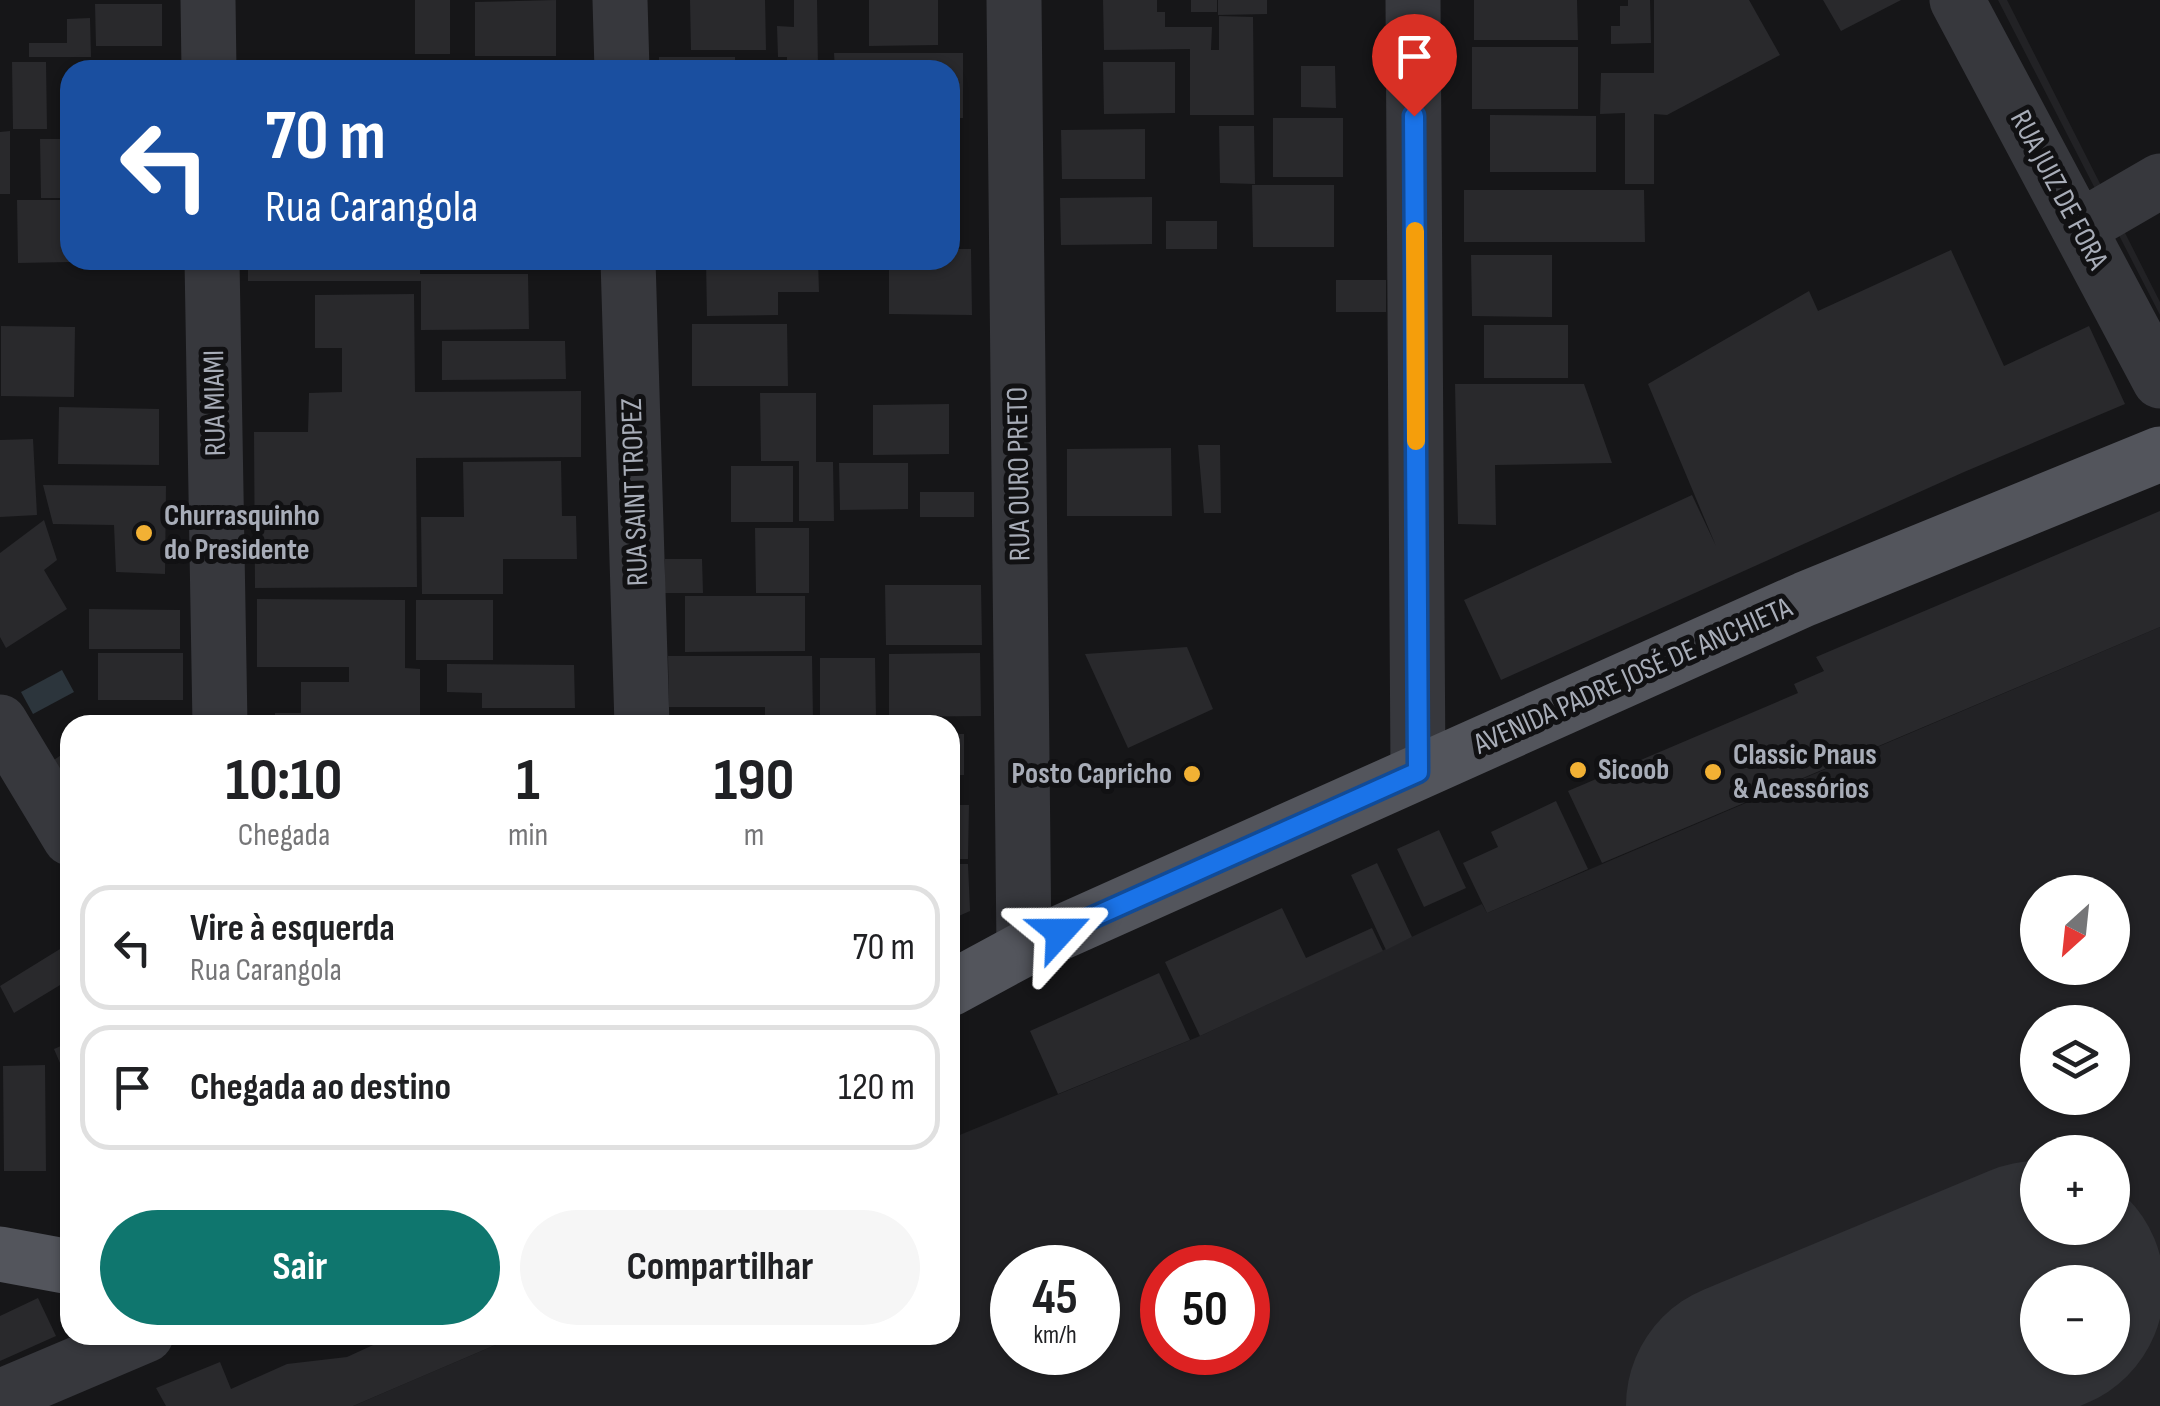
<!DOCTYPE html>
<html lang="pt">
<head>
<meta charset="utf-8">
<style>
	body { margin:0; font-family:"Sofia Sans Condensed",sans-serif; background:#f6f6f6; color:#202124; height:100vh; display:flex; flex-direction:column; font-size:38px; white-space:nowrap }
	* { box-sizing:border-box; margin:0 }
	p { font-size:32px; color:#757577 }
	.icon { flex:none; width:55px; height:55px; fill:none; stroke:currentColor; stroke-width:2; stroke-linecap:round; stroke-linejoin:round }
	.map { position:relative; flex:1; overflow:hidden }
	.details { position:absolute; left:60px; top:715px; width:900px; height:630px; display:flex; flex-direction:column; background:#fff; border-radius:30px; box-shadow:0 2px 8px #0004 }
	.details>* { flex:none }
	.guide { position:absolute; left:60px; top:60px; width:900px; height:210px; border-radius:30px; box-shadow:0 2px 8px #0004; background:#1a4fa0; color:#fff; overflow:hidden }
	.needle { width:65px; rotate:207deg }
	.fabs { position:absolute; left:2020px; top:875px; display:grid; gap:20px }
	.fabs a { display:grid; place-items:center; width:110px; height:110px; border-radius:50%; background:#fff; box-shadow:0 2px 8px #0004; font-size:50px }
	.speed { position:absolute; left:990px; top:1245px; display:flex; gap:20px; font-size:50px; font-weight:700; text-align:center }
	.speed>* { display:grid; place-content:center; width:130px; height:130px; border-radius:50%; background:#fff; box-shadow:0 2px 8px #0004; line-height:1 }
	.speed small { font-size:25px; font-weight:400 }
	.speed .limit { border:15px solid #d22; background:#fff; color:#111 }
	.pin { position:absolute; display:grid; place-items:center; width:85px; height:85px; color:#fff; margin:-102px -42px; border-radius:50% 50% 50% 0; rotate:-45deg; box-shadow:0 0 10px #0007 }
	.pin .icon { rotate:45deg }
	.me { position:absolute; width:110px; margin:-55px; rotate:66deg; stroke-linejoin:round; filter:drop-shadow(0 0 8px #0008) }
	.turn { display:flex; align-items:center; gap:35px; height:210px; padding:0 40px; font-size:45px }
	.turn .icon { width:130px; height:130px; stroke-width:2.5 }
	.turn b { display:block; font-size:70px; line-height:85px }
	.eta { display:flex; justify-content:space-evenly; align-items:center; height:170px; text-align:center }
	.eta b { font-size:60px; font-weight:700; line-height:70px }
	.cta { display:flex; gap:20px; margin-top:auto; padding:20px 40px }
	.cta a { flex:1; height:115px; border-radius:60px; background:#0f766e; color:#fff; font-size:40px; font-weight:700; line-height:115px; text-align:center }
	.cta a+a { background:#f6f6f6; color:#202124 }
	ul { padding:0; list-style:none }
	li { display:flex; align-items:center; gap:30px; height:125px; margin:0 20px 15px; padding:0 20px; border:5px solid #e0e0e0; border-radius:30px }
	li div { flex:1 }
	li b { display:block; font-size:38px }
	li em { font-style:normal }
	.map>svg:first-child { display:block }
	.built { fill:#222225; fill-rule:evenodd }
	.water { fill:#2c353c }
	.lines { fill:none; stroke-linecap:round; stroke-linejoin:round }
	.runway { stroke:#303135; stroke-width:252 }
	.building { fill:#29292c }
	.minor { stroke:#37383d; stroke-width:55 }
	.major { stroke:#53555c; stroke-width:55 }
	.route-casing { stroke:#114b97; stroke-width:25 }
	.route { stroke:#1a73e8; stroke-width:18 }
	.slow { stroke:#f59e0b; stroke-width:18 }
	.poi-dot { fill:#f2b134; stroke:#111113; stroke-width:4 }
	.labels { text-anchor:middle; dominant-baseline:central; stroke-width:10; stroke-linejoin:round; paint-order:stroke }
	.street-label { font-size:30px; fill:#a8adb8; stroke:#111113 }
	.poi-label { font-size:30px; font-weight:bold; fill:#a8adb8; stroke:#111113; text-anchor:start }
</style>
</head>
<body>
<div class="map">
<svg width="2160" height="1406" viewBox="0 0 2160 1406">
	<rect width="100%" height="100%" fill="#161618"/>
	<path class="built" d="M1998,0h9l153,302v13z
		M2160,627v779h-1807l166,-71h431v-196l250,-103 282,-132 5,9zM2038,892h74v76h-74zM2038,1022h74v76h-74zM2038,1152h74v76h-74zM1012,1268h86v84h-86zM1162,1268h86v84h-86zM2038,1282h74v76h-74z"/>
	<path class="water" d="M62,670l12,22 -41,22 -12,-22z"/>
	<g class="lines">
		<path class="runway" d="M1752,1406l286,-119"/>
	</g>
	<path class="building" d="M415,0h35v54h-35z
		M556,0v56h-81v-54z
		M690,0h75l1,50h-75z
		M794,0h23l1,70h-31v-13h-9l-1,-31 17,1z
		M869,0h69v45l-69,1z
		M1103,0h54v12h8v15h47l-1,23h8v-34l34,1 1,98h-64v-66l-86,1z
		M1191,0h26v12h-26z
		M1218,0h49v14l-49,1z
		M1474,0h103l1,40h-104z
		M1628,0h22l1,43 -40,1v-18h9v-20h8z
		M1654,0h95l31,55 -113,60 -13,-1v70h-29v-71l-25,1 1,-41h53z
		M1823,0h78l-60,31z
		M95,4h67v42h-66z
		M90,18l1,39h-62v-14h38v-24z
		M1472,47h106v62h-106z
		M834,53h129v65h-13v-48h-115z
		M659,57h76v13h-76z
		M12,62h34l1,67h-34z
		M1103,62h72v51l-71,1z
		M461,64h118v6h-118z
		M1301,66h34l1,42 -35,-1z
		M1490,115l106,1v56h-106z
		M1273,118h70v59h-70z
		M1219,126h35l1,58 -35,-1z
		M1145,129v50h-83l-1,-49z
		M10,131v63h-10v-62z
		M950,131h8v48h-8z
		M40,139h30v59h-29z
		M1252,185h82v62h-81z
		M1464,190h180l1,52h-181z
		M1152,197v47l-91,1 -1,-47z
		M17,200h53v62l-52,1z
		M1166,221h51v28h-51z
		M950,249h21l1,66 -83,-1v-53l61,-1z
		M1951,250l53,116 85,-40 36,78 -161,68 -463,208 -37,-80 228,-105 24,51 -68,-162 161,-93 9,20z
		M1471,255h81v62l-80,-1z
		M248,260h172v14h108l1,55 -108,1v-49h-173z
		M706,260h112l1,32h-41v23l-71,1z
		M1336,280h50v32h-50z
		M414,294l1,98 166,-1v66l-165,1 1,129 -162,1 -1,-156h54l1,-39 33,-1v-44h-27v-53z
		M692,324h95l1,62h-96z
		M1484,325h84v53h-84z
		M1,326l74,1 -1,70 -73,-1z
		M442,341h123l1,38 -124,1z
		M1455,384h129l28,79 -117,2 1,60 -38,-1z
		M760,393h56v69h17l1,59h-35v-60h-38z
		M949,404v50l-76,1v-50z
		M59,407l100,2v56l-101,-1z
		M33,439l4,76 -37,2v-77z
		M1198,445h22l1,68h-17z
		M1171,448l1,68h-105v-67z
		M561,461l1,55h14l1,43h-74v35h-81l-1,-77h43l-1,-55z
		M839,463h69v46l-68,1z
		M731,466h62v56h-62z
		M43,485l123,1 -1,88 -49,-2 -2,-47 -61,-1z
		M920,492h54v25h-54z
		M2160,511v116l-558,236 -34,-72 230,-98 -4,-9 30,-13 -8,-14z
		M44,520l13,40 -13,10 23,39 -61,39 -6,-11v-84z
		M755,528h54v65h-53z
		M665,559h37l1,34h-38z
		M885,585h96l1,60h-96z
		M685,596h120v55l-120,1z
		M257,599l148,1v68l15,1v56h-145v-12h26v-31h48v-15h-92z
		M416,600h77v60h-77z
		M89,609l91,1v39h-91z
		M1187,647l26,62 -85,39 -43,-94z
		M98,653h85v47h-85z
		M980,653l1,63 -92,1v-63z
		M668,656h144l1,64h-48v-13h-96z
		M820,658h55l1,60h-56z
		M447,664l127,1 1,43h-93v-15l-35,-1z
		M950,734h14v41h-14z
		M70,749v41l-19,-28z
		M1556,801l32,68 -101,44 -24,-50 35,-16 -7,-15z
		M950,805h19l-1,54h-18z
		M1439,830l27,58 -42,19 -27,-58z
		M1377,863l35,74 -26,13 -35,-75z
		M950,864h18l2,47 -20,9z
		M1282,908l24,50 66,-30 11,23 -183,85 -35,-74z
		M60,949l10,16v14l-56,34 -14,-27z
		M1159,973l31,67 -132,54 -28,-63z
		M70,1042v33l-4,2 -12,-28z
		M45,1065l1,106h-42l-1,-105z
		M38,1298l18,38 -56,25v-45z
		M395,1335h124l-166,71h-187l-10,-18 64,-26 11,27 56,-25 60,-7z"/>
	<g class="lines">
		<path class="minor" d="M208,0l1,70
			M620,0l2,70
			M1014,0l10,949
			M1413,0l5,772
			M1957,0l203,381
			M2079,228l81,-47
			M212,260l8,465
			M628,260l14,465
			M0,722l70,116
			M0,1397l146,-62"/>
		<path class="major" d="M950,989l74,-40 781,-350 355,-145
			M0,1254l70,13"/>
	</g>
	<g class="lines">
		<g class="route-casing">
			<path id="route" d="M1060,932l358,-160 -4,-656"/>
		</g>
		<use href="#route" class="route"/>
		<path class="slow" d="M1415,231l1,210"/>
	</g>
	<g class="poi-dot">
		<circle cx="144" cy="533" r="10"/>
		<circle cx="1578" cy="770" r="10"/>
		<circle cx="1713" cy="772" r="10"/>
		<circle cx="1192" cy="774" r="10"/>
	</g>
	<g class="labels">
		<g class="street-label">
			<text transform="translate(2059 190) rotate(62)">RUA JUIZ DE FORA</text>
			<text transform="translate(215 403) rotate(-91)">RUA MIAMI</text>
			<text transform="translate(1019 474) rotate(-91)">RUA OURO PRETO</text>
			<text transform="translate(635 492) rotate(-92)">RUA SAINT TROPEZ</text>
			<text transform="translate(1633 676) rotate(-24)">AVENIDA PADRE JOSÉ DE ANCHIETA</text>
		</g>
		<g class="poi-label">
			<text x="164" y="516">Churrasquinho<tspan x="164" dy="34">do Presidente</tspan></text>
			<text x="1733" y="755">Classic Pnaus<tspan x="1733" dy="34">&amp; Acessórios</tspan></text>
			<text x="1598" y="770">Sicoob</text>
			<text x="1172" y="774" text-anchor="end">Posto Capricho</text>
		</g>
	</g>
</svg>
<div class="fabs">
<a><svg class="needle" viewBox="-14 -14 28 28"><path d="M0-13l5 13h-10z" fill="#e53935"/><path d="M0 13l5-13h-10z" fill="#757577"/></svg></a>
<a><svg class="icon" aria-label="layers" viewBox="0 0 24 24"><path d="M12 4l9 5-9 5-9-5zM3 14l9 5 9-5"/></svg></a>
<a>+</a>
<a>−</a>
</div>
<div class="speed"><div>45<small>km/h</small></div><div class="limit">50</div></div>
<div class="pin" style="left:1414px;top:116px;background:#d93025"><svg class="icon" aria-label="arrive" viewBox="0 0 24 24"><path d="M6 21V4h12l-3 4 3 4H6"/></svg></div>
<svg class="me" style="left:1060px;top:932px" viewBox="-20 -20 40 40"><path d="M0-17L14 15 0 8-14 15z" fill="#1a73e8" stroke="#fff" stroke-width="4"/></svg>
<div class="guide">
<div class="turn"><svg class="icon" aria-label="left" viewBox="0 0 24 24"><path d="M17 20v-9H6M10 6l-5 5 5 5"/></svg><div><b>70 m</b>Rua Carangola</div></div>
</div>
<section class="details">
<div class="eta">
<div><b>10:10</b><p>Chegada</p></div>
<div><b>1</b><p>min</p></div>
<div><b>190</b><p>m</p></div>
</div>
<ul>
<li><svg class="icon" aria-label="left" viewBox="0 0 24 24"><path d="M17 20v-9H6M10 6l-5 5 5 5"/></svg><div><b>Vire à esquerda</b><p>Rua Carangola</p></div><em>70 m</em></li>
<li><svg class="icon" aria-label="arrive" viewBox="0 0 24 24"><path d="M6 21V4h12l-3 4 3 4H6"/></svg><div><b>Chegada ao destino</b></div><em>120 m</em></li>
</ul>
<div class="cta"><a>Sair</a><a>Compartilhar</a></div>
</section>
</div>
</body>
</html>
